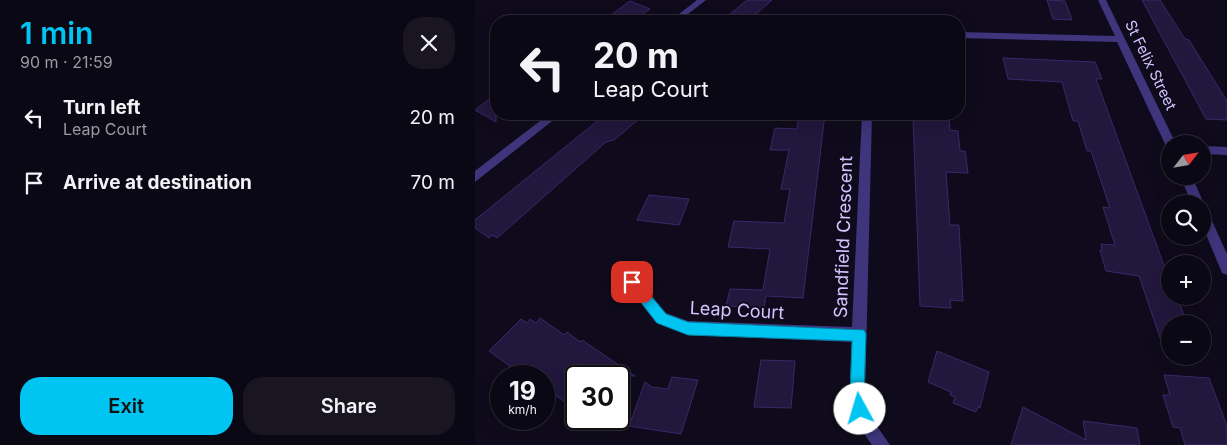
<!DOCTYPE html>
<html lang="en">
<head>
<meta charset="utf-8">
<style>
	body { margin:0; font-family:Inter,sans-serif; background:#191622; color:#f1f3f6; height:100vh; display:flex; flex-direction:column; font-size:19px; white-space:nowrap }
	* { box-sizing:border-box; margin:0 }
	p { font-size:16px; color:#9a9aa0 }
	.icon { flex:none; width:28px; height:28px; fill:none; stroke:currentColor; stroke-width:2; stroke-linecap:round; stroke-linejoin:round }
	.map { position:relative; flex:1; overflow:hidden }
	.drawer { display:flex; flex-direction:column; background:#0b0815; width:475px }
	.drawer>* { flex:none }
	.hud { position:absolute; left:15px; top:15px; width:475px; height:105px; border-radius:20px; box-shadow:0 5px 20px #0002,0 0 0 1px #2b2934; background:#0b0815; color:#f1f3f6; overflow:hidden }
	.needle { width:32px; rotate:59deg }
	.controls { position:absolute; left:686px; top:135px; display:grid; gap:10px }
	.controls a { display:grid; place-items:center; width:50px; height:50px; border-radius:50%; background:#0b0815; box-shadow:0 5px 20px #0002,0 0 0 1px #2b2934; font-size:25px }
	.speed { position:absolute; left:15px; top:365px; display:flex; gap:10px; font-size:25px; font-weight:700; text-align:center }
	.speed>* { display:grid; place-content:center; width:65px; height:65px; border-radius:50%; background:#0b0815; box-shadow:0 5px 20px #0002,0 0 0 1px #2b2934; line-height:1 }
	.speed small { font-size:12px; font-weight:400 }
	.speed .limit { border:2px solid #111; border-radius:8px; background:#fff; color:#111 }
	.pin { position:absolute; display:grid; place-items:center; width:42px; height:42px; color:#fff; margin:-21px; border-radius:10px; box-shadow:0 2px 8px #0006 }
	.me { position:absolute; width:55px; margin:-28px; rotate:354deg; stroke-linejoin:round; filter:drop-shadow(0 0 4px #0008) }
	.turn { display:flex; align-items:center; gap:18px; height:105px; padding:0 20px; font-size:22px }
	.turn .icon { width:65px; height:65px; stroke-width:2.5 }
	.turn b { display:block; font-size:35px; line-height:42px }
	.round { display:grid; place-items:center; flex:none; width:52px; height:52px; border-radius:20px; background:#191622 }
	.head { display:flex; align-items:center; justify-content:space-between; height:85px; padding:0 20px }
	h1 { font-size:30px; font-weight:600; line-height:38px; color:#00c4f1 }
	.button { display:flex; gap:10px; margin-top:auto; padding:10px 20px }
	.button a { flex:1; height:58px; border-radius:20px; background:#00c4f1; color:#111; font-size:20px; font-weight:600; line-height:58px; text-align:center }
	.button a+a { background:#191622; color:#f1f3f6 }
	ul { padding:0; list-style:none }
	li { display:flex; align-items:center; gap:15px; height:65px; padding:0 20px }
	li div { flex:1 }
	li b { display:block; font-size:19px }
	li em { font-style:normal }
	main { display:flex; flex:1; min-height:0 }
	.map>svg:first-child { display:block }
	.building { fill:#22173d; stroke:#3b286a }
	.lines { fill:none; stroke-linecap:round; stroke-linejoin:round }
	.minor { fill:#3e357c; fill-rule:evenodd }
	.route { fill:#00c4f1; stroke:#007f9d }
	.labels { text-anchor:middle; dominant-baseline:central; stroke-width:4; stroke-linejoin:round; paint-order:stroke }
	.far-street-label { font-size:15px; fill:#d2c6ff; stroke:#0f0b1c }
	.street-label { font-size:18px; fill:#d2c6ff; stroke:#0f0b1c }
</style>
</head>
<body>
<main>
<section class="drawer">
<div class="head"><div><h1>1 min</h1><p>90 m · 21:59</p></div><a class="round"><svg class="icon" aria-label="close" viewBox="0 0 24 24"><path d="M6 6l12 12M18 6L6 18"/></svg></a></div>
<ul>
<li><svg class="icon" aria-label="left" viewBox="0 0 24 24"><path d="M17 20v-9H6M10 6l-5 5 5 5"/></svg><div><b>Turn left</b><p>Leap Court</p></div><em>20 m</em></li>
<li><svg class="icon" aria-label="arrive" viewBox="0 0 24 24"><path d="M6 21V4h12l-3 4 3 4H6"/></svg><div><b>Arrive at destination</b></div><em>70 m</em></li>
</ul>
<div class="button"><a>Exit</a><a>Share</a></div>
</section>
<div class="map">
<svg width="752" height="445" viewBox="0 0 752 445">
	<rect width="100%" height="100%" fill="#0f0b1c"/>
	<path class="building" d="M272,0h25l-24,21h-26z
		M572,0l18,1 7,19 -19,-1z
		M667,0h18l25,39 4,1 38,61v19l-21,-1z
		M155,1l20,8 -17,12h-30z
		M528,58l92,4 7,17h-6l74,203v14h7l10,28h-17v33l-3,1 -28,-82 -33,-5 -6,-21h2l-1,-6 14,1 -12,-38 7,1 -19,-57h-4l-9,-30h-5l-11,-39 -54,-3z
		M21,94v28l-21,-12z
		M131,114h39l-31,26 -8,2 -109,96 -5,-3 -3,3 -14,-10v-8z
		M324,114h26l-22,184 -37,-2 -2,12 -38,-2 4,-17 33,1 7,-41 -42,-2 6,-26 50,2 6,-34h-9l8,-39h-19l5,-22 22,1z
		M438,118l36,2 1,10 8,1 2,20h5l3,22 -22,-1 4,53h9l4,76 -13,-1 1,8 -31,-2z
		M174,195l40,4 -10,26 -42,-5z
		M65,318l24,17 3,-3 13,10 2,-2 53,36h-59v34l-32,-23v-11h-15l-12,-8 -2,2 -26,-19 32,-32 6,4 3,-4 6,4z
		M462,351l52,21 -9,36 -2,-1 -2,5 -23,-9 2,-6 -5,-2 1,-3 -23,-10z
		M286,360l34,1 -4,47 -37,-1z
		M689,375l45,3 18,48v19h-42l-5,-17 -7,-1 -10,-32h7z
		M197,377l26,3 -17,54 -52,-8 16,-44 7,5 16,2z
		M548,407l63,33 -3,-19 54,7 3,17h-129z"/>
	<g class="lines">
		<path class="minor" d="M222,0h9l-27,21h-9z
			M623,0h8l70,144h-6v4l-5,-4 -48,-102 -158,-4v-6l156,4z
			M74,114h12l-86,68v-11z
			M387,114h10l-7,281 7,24 18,26h-18c-27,-36 -22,-61 -20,-103l-164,-7 -32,-12 -31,-41 2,-4 5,-2 5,2 29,35 22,8 164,6z
			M728,146l24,1v8l-24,-1z
			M705,176h12l12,28 -1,3v-3h-11z
			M728,209l4,1 20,44v21l-5,-2 -19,-46z"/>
	</g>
	<path class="route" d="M157,276l4,2 30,36 22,8 176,8 2,4 -2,61 3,14 -2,5 -5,2 -5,-2 -5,-19 2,-54 -164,-6 -31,-12 -29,-37 -2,-4 2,-4z"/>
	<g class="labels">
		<g class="far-street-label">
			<text transform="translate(676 65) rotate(64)">St Felix Street</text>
		</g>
		<g class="street-label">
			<text transform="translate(368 237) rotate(-88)">Sandfield Crescent</text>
			<text transform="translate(262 310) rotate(3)">Leap Court</text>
		</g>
	</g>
</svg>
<div class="controls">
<a><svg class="needle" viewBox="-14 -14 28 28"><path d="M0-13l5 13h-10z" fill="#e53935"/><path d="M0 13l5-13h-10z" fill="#9a9aa0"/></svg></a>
<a><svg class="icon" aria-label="search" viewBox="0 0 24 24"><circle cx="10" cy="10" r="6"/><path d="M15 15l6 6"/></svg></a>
<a>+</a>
<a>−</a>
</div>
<div class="speed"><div>19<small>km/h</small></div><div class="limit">30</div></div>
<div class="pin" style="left:157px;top:282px;background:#d93025"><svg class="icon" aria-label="arrive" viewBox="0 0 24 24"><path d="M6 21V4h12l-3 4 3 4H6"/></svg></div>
<svg class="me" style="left:385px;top:409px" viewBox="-20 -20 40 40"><circle r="19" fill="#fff"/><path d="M0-13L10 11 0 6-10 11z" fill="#00c4f1"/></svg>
<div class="hud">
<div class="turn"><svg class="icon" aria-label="left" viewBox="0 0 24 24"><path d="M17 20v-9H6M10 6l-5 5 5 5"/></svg><div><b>20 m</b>Leap Court</div></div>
</div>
</div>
</main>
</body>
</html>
